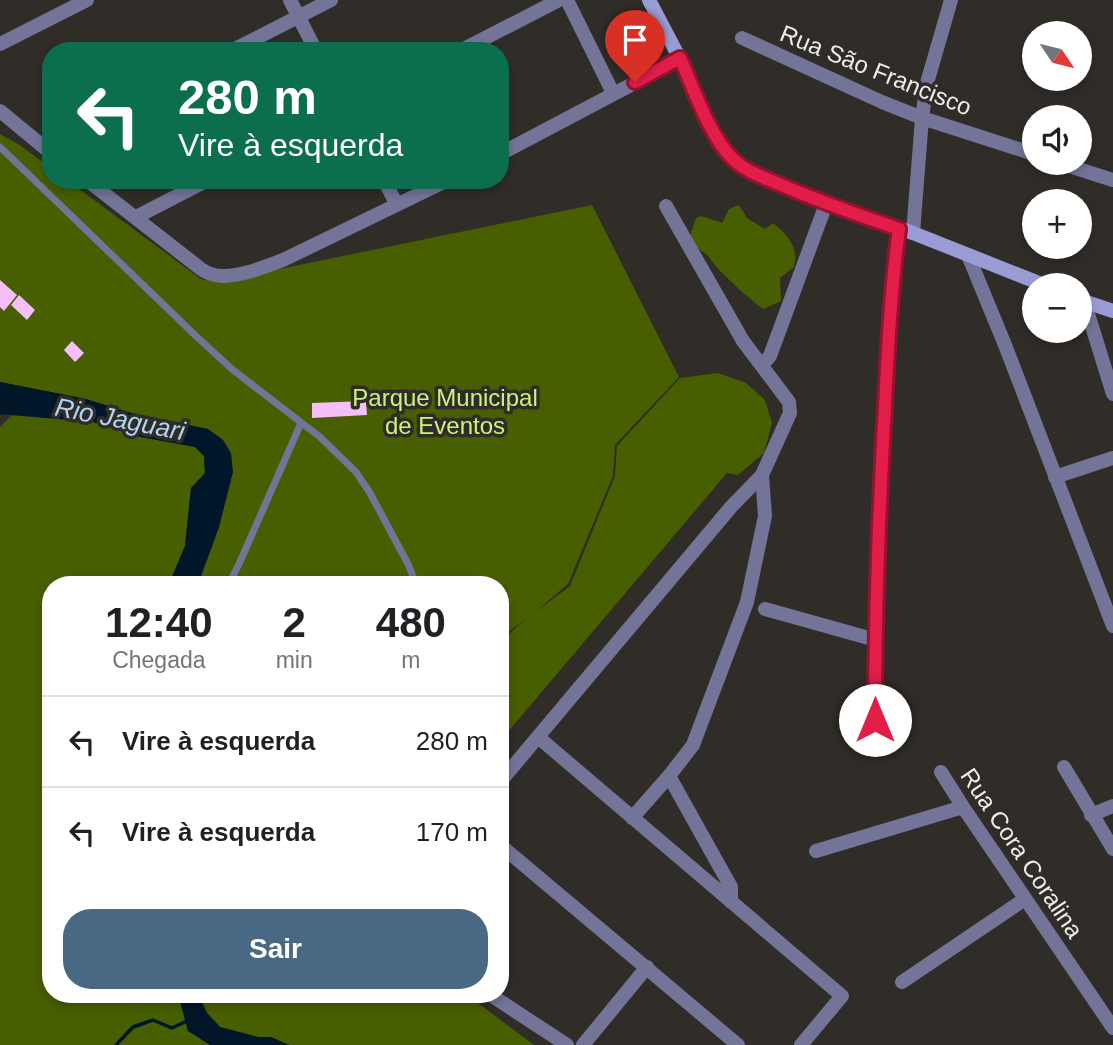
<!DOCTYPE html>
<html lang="pt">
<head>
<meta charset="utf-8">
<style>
	body { margin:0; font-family:Helvetica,sans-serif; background:#f6f6f6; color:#202124; height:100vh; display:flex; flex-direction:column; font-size:26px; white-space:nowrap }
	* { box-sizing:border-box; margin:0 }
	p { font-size:23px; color:#757577 }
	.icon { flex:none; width:38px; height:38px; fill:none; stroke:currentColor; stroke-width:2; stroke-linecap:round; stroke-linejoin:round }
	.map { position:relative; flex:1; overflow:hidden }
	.details { position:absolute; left:42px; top:576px; width:467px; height:427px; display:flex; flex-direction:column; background:#fff; border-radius:28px; box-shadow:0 4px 10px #0003 }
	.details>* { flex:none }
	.guide { position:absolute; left:42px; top:42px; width:467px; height:147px; border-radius:28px; box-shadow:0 4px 10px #0003; background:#0b6e4f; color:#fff; overflow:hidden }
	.needle { width:46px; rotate:125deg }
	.tools { position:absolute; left:1022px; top:21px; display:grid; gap:14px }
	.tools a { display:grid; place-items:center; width:70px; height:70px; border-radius:50%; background:#fff; box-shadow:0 4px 10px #0003; font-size:35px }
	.pin { position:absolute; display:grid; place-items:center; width:60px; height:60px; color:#fff; margin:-72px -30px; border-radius:50% 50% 50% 0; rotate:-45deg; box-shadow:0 0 7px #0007 }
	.pin .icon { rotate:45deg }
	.me { position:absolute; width:77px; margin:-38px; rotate:0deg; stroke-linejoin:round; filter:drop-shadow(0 0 5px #0008) }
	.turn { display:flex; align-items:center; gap:24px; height:147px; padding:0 21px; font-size:32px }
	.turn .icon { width:91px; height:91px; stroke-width:2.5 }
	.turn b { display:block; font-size:49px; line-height:60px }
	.eta { display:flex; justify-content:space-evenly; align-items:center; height:119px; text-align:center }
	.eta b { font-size:42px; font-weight:800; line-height:49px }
	.primary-button { display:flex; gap:14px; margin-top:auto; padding:14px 21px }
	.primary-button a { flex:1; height:80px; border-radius:28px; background:#486883; color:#fff; font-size:28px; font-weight:800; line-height:80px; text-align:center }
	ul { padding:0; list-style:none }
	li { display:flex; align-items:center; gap:21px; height:91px; padding:0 21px; border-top:2px solid #e0e0e0 }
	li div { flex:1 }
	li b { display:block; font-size:26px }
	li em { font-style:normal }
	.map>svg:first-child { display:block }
	.green { fill:#475f00 }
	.water { fill:#001629 }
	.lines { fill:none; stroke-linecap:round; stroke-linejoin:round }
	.stream { stroke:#001629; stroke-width:3.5 }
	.building { fill:#f5bffb }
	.lane { stroke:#737498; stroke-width:7 }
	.street { stroke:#737498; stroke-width:14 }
	.secondary { stroke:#9a9cd6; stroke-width:14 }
	.route-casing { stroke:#92132f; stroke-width:18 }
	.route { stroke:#e11d48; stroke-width:12 }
	.labels { text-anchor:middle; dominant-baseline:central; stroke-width:7; stroke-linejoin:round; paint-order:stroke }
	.street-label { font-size:24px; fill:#eeece9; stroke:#302c28 }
	.park-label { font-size:24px; fill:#cbf37b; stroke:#302c28 }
	.water-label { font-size:26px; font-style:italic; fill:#aed5f6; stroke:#302c28 }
</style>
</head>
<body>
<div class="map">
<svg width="1113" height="1045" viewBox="0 0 1113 1045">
	<rect width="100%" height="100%" fill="#302c28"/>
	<path class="green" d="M0,134l18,10 33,24v12h16l134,99 15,3 376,-77 87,172 -64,68 -2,31 -45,108 -34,29 36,-27 45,-110 2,-30 63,-68 38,-5 28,10 19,17 7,23 -8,30 -26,22 -11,-2 -226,267v-99l27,-24 -27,21 -1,-54h-302l21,-57 4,-87 -16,-11 -76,-16 -45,-14 -86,-17z
		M739,205l8,13 18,11 8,-6c15,13 26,23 21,44l-14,11 1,23 -18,8 -21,-17 -24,-23 -10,-13 -17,-14v-9l5,-15 5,-2 21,7 7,-14z
		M12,415l81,7 48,15 55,10 8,9 1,18 -14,14 -6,58 -16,38h-118v410h127l11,37 21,14h-210v-618z
		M198,994h268l68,51h-245l-18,-8h-13l-38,-10 -13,-14z"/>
	<path class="water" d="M0,382l86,17 45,14 77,16 15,11 8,13 2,19 -14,55 -21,57h-29l16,-38 6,-58 14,-15 -1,-17 -9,-9 -54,-10 -48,-15 -93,-8z
		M178,994h20l9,19 13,14 38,10h13l18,8h-79l-22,-14z"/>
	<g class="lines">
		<path class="stream" d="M116,1045l17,-18 20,-7 19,8 17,-8"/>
	</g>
	<path class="building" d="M0,280l17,15 -13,16 -4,-4z
		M19,295l16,15 -8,10 -16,-15z
		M72,341l12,12 -9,9 -11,-12z
		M366,401l1,14 -55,3v-15z"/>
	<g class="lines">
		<path class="lane" d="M0,147l197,190 36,33 87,67 36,35 14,21 38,71 8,20
			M229,584l10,-20 62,-141"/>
		<path class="street" d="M290,0l26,51
			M567,0l46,93
			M742,38l140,64 40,16 112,36
			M0,44l87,-44
			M231,51l100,-51
			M460,51l99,-51
			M0,111l51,42
			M500,154l180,-95
			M1060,163l53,17
			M87,180l114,89c3,2 6,4 10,5 19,7 54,-7 72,-14l165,-80
			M384,180l13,25
			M136,217l72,-37
			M913,233l9,-115 5,-35 24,-83
			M968,255l37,90 108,281
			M1084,301l29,93
			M762,365l8,-9 56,-152
			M1055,477l58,-19
			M765,609l111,31
			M538,737l304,259 -41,49
			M875,746c1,-114 3,-228 10,-341 3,-59 6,-118 14,-176
			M1064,767l49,82
			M941,772l22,35 150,221
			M669,776l62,111v15
			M500,782l231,-275 31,-32 28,-62 -1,-11 -46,-61 -77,-135
			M1091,815l22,-9
			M632,818l37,-42 24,-31 54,-143 18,-86 -3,-41
			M500,845l238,200
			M816,851l147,-44
			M902,982l123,-83
			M489,994l78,51
			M583,1045l64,-78"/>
		<path class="secondary" d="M649,0l31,59 34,74 19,27 13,9 18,9 62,26 87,29 131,52
			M1080,300l33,11"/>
	</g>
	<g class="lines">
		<g class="route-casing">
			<path id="route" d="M635,82l45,-24c14,31 29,77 52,100 12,13 31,19 47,26 39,17 79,31 120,45 -8,59 -11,117 -14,176 -6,104 -10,210 -10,315"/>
		</g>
		<use href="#route" class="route"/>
	</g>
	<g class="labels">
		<g class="street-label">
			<text transform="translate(876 70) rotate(22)">Rua São Francisco</text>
			<text transform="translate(1022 853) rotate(56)">Rua Cora Coralina</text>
		</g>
		<g class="park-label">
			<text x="445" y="397">Parque Municipal<tspan x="445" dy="28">de Eventos</tspan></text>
		</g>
		<g class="water-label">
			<text transform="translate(120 419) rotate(11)">Rio Jaguari</text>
		</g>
	</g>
</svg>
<div class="tools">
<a><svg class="needle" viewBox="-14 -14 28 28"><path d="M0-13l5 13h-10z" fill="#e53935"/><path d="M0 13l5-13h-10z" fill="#757577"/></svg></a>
<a><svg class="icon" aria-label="sound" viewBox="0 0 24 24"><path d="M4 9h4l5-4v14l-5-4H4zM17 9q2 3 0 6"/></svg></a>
<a>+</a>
<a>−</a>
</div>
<div class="pin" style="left:635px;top:82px;background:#d93025"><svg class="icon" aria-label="arrive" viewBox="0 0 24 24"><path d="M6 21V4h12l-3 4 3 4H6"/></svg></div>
<svg class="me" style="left:875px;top:720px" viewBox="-20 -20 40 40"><circle r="19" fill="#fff"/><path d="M0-13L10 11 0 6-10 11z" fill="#e11d48"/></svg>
<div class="guide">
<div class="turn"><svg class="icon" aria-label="left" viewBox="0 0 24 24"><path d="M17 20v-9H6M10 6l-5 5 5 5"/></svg><div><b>280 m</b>Vire à esquerda</div></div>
</div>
<section class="details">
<div class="eta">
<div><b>12:40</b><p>Chegada</p></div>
<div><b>2</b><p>min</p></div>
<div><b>480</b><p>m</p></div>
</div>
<ul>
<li><svg class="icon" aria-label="left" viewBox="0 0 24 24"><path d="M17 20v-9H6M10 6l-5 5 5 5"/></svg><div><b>Vire à esquerda</b></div><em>280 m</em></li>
<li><svg class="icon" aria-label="left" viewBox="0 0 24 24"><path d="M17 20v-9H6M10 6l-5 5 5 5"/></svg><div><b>Vire à esquerda</b></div><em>170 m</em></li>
</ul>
<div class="primary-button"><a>Sair</a></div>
</section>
</div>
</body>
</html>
